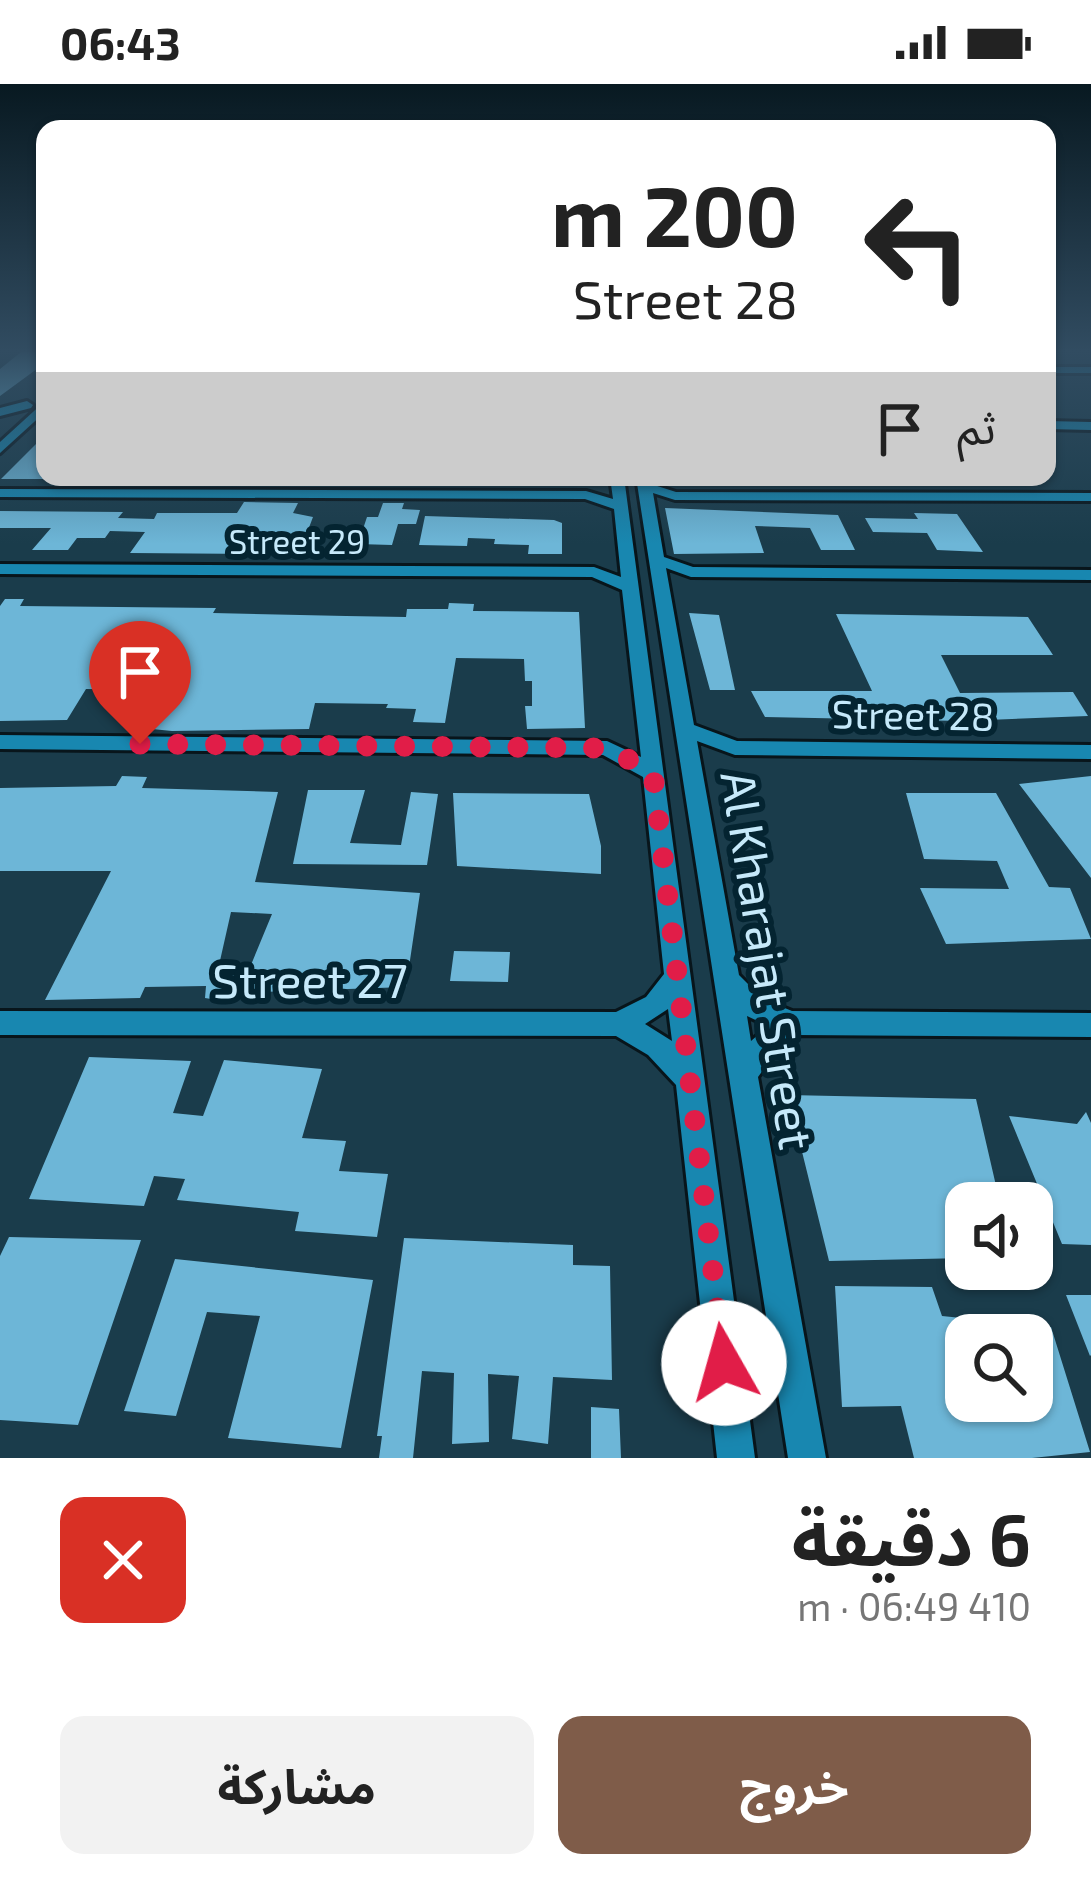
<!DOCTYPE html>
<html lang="ar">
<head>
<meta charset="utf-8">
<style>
	body { margin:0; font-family:"Exo 2","Noto Sans Arabic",sans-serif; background:#f2f2f2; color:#222; direction:rtl; height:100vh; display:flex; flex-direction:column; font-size:45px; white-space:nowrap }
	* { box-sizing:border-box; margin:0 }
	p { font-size:39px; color:#767676 }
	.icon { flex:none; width:66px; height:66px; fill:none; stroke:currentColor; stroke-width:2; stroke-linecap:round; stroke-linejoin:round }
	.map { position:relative; height:1374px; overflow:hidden; direction:ltr }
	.panel { display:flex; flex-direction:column; background:#fff; flex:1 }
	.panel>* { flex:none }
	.hud { position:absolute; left:36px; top:36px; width:1020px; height:366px; border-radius:24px; box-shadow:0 3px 9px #0004; direction:rtl; background:#fff; color:#222; overflow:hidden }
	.tools { position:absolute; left:945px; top:1098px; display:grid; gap:24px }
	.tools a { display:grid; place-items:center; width:108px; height:108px; border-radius:24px; background:#fff; box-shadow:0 3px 9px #0004; font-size:60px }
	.pin { position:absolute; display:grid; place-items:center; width:102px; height:102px; color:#fff; margin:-123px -51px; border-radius:50% 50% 50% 0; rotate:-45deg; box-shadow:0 0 12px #0007 }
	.pin .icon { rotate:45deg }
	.me { position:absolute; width:132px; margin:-66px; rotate:353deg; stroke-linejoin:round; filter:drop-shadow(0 0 9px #0008) }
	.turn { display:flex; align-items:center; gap:42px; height:252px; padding:0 60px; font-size:54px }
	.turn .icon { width:156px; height:156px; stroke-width:2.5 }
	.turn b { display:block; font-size:84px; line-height:102px }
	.then { display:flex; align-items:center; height:114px; padding:0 60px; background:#0003; gap:24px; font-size:45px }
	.round { display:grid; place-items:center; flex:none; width:126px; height:126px; border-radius:24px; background:#f2f2f2 }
	.headline { display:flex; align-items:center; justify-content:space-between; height:204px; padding:0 60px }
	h1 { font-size:72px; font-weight:700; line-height:90px }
	.button { display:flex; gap:24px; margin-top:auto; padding:24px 60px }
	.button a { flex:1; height:138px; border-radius:24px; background:#7f5c49; color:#fff; font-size:48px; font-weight:700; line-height:138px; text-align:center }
	.button a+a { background:#f2f2f2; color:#222 }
	.status { display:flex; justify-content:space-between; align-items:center; height:84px; padding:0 60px; background:#fff; direction:ltr }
	.status svg { height:33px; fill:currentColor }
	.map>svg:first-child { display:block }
	.built { fill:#1a3c4b; fill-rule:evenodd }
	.building { fill:#6db6d7; fill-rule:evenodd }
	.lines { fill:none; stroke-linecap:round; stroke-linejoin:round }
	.minor-casing { stroke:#08151b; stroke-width:6 }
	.minor { fill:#1887b0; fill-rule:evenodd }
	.route { stroke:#e11d48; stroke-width:21; stroke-dasharray:0 37.8 }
	.labels { text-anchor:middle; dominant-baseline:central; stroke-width:12; stroke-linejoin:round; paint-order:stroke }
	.far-street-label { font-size:33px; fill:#c6e9fa; stroke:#042431 }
	.street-label { font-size:39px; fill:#c6e9fa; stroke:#042431 }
	.near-street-label { font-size:48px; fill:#c6e9fa; stroke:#042431 }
</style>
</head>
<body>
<div class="status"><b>06:43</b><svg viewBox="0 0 49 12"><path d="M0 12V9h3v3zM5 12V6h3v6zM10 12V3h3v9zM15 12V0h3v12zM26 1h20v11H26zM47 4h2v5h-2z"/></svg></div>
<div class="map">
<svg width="1091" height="1374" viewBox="0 0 1091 1374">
	<rect width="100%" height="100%" fill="#0f2e3c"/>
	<path class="built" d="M0,268h45v125h1002v-125h44v1106h-1091zM966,1119h66v66h-66zM966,1251h66v66h-66z"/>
	<path class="building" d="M21,268h24v11l-45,33v-27z
		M45,351v44h-44z
		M244,418l54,1 -5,10 20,4 -11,29h-39l-4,8 -129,-1 15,-21 -35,-1 -5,7h-28l-9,12h-36l19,-22h-51v-17l123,1 -5,6 36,1 3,-6h80z
		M383,419h21l-2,6 18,1 -4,14h-18l-6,21 -34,-1 9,-27h11z
		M665,424l173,7 17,35h-34l-11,-22 -55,-2 9,27 -90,1z
		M914,429l43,1 26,38 -46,-2 -10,-17 -54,-1 -8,-14 53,1z
		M425,432l129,4 8,3v31h-34l1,-9 -35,-1 1,-5 -27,-1 -1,8 -48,-1z
		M5,515h19l-4,7 196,2 -3,5 133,3 60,1 1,-8h41l1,-6 25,1 -1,7 106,1 6,116 -58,1 -2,-23h7v-25h-7l-1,-22 -68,-1 -11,65 -32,-1 3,-13 -30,-1 2,-4 -73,-1 -6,26 -137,2 -40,-4 18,-37 -64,-1 -19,31 -67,1v-115z
		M689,529l30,2 16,75h-25z
		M836,530l192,3 25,38h-112l19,38 113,-1 15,24 -126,5 -197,-4 -14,-26h121z
		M122,692l25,1 -5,11 136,4 -23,90 165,11 -14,94 -173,6 -3,9 -25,-4 1,-12 -61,1 -5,11 -95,2 66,-129h-111v-83l116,-2zM231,828l41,2 -26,63 -29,-3z
		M1091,692v102l-72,-94z
		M308,706h57l-15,53 51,2 10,-53 27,2 -11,71 -134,-1z
		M453,709l136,1 12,52v28l-144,-8z
		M906,709h90l53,94 21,1 21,51 -145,5 -26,-56 89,1 -12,-28 -73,-2z
		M454,867l56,1 -2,30 -58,-1z
		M89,973l102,4 -18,52 30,3 21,-56 98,9 -20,69 44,3 -7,30 49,3 -11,63 -82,-6 4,-19 -122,-12 8,-21 -31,-3 -10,30 -115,-7z
		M788,1011l188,4 24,104h-34v55l-137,3z
		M1086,1028l5,11v122l-29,-1 -53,-128 68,8z
		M9,1153l132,3 -63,185 -78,-5v-164z
		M404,1154l169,7v20l37,1 2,114 -59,-3 -5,67 -36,-5 7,-63 -31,-2 1,68 -37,2 2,-71 -32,-2 -9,87h-34l3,-22h-5z
		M175,1175l198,21 -32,168 -113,-10 32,-122 -53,-4 -31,104 -52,-5z
		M835,1202l97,1 10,29 109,11 39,125 -58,6h-118l-13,-52 -59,1zM966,1251h66v66h-66z
		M1066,1211h25v60l-1,1z
		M591,1323l28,2 2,49h-30z"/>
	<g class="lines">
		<g class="minor-casing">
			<path id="minor" d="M1047,283h44v6h-44z
				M27,317l6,4 -2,3 -31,8v-8z
				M45,317v11l-45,41v-11z
				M1047,337l44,1v8l-44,-1z
				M610,393h14l131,981h-38l-41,-373 -28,-30 -32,-19 -616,-1v-24l616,1 30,-15 18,-23 -21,-197 -40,-22 -603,-6v-14l607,6 34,16 -19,-167 -30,-13 -592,-3v-10l594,3 27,10 -7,-68 -29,-10 -585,-2v-8l586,2 27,8zM668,925l4,32 -27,-17z
				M636,393h14l1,7 25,8 415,1v8l-416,-1 -22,-7 11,64 29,10 398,3v10l-400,-3 -25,-9 28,157 43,16 354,4v14l-356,-4 -38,-14 42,234 24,24 29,12 299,2v24l-295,-2 -22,20 -16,22 68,381h-38zM747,932l21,10 -17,15z"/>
		</g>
		<use href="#minor" class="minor"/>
	</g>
	<linearGradient id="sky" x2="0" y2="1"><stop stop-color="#081921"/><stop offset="0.58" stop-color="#314c61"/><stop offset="1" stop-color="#314c61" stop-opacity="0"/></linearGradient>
	<rect width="1091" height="460" fill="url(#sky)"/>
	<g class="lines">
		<path class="route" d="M140,660l468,4 45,25 71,590"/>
	</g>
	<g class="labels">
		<g class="far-street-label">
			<text x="297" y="457">Street 29</text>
		</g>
		<g class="street-label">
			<text transform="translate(913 630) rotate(1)">Street 28</text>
		</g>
		<g class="near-street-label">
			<text transform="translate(769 876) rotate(81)">Al Kharajat Street</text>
			<text x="310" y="895">Street 27</text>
		</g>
	</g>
</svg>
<div class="tools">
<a><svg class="icon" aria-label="sound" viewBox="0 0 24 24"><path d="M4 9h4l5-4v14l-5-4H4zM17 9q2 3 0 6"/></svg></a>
<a><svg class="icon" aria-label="search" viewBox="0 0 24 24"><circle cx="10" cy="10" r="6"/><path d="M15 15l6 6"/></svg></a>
</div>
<div class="pin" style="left:140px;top:660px;background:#d93025"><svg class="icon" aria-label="arrive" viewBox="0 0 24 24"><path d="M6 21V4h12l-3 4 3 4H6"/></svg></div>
<svg class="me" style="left:724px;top:1279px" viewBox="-20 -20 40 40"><circle r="19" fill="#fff"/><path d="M0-13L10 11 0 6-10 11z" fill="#e11d48"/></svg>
<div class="hud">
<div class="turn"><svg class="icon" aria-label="left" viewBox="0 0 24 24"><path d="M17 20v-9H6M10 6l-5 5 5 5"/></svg><div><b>200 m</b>Street 28</div></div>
<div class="then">ثم<svg class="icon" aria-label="arrive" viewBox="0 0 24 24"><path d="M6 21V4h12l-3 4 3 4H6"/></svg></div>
</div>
</div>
<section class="panel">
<div class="headline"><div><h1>6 دقيقة</h1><p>410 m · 06:49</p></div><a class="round" style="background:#d93025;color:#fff"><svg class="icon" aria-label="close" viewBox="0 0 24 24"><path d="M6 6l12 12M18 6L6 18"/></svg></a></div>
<div class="button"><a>خروج</a><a>مشاركة</a></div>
</section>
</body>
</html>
